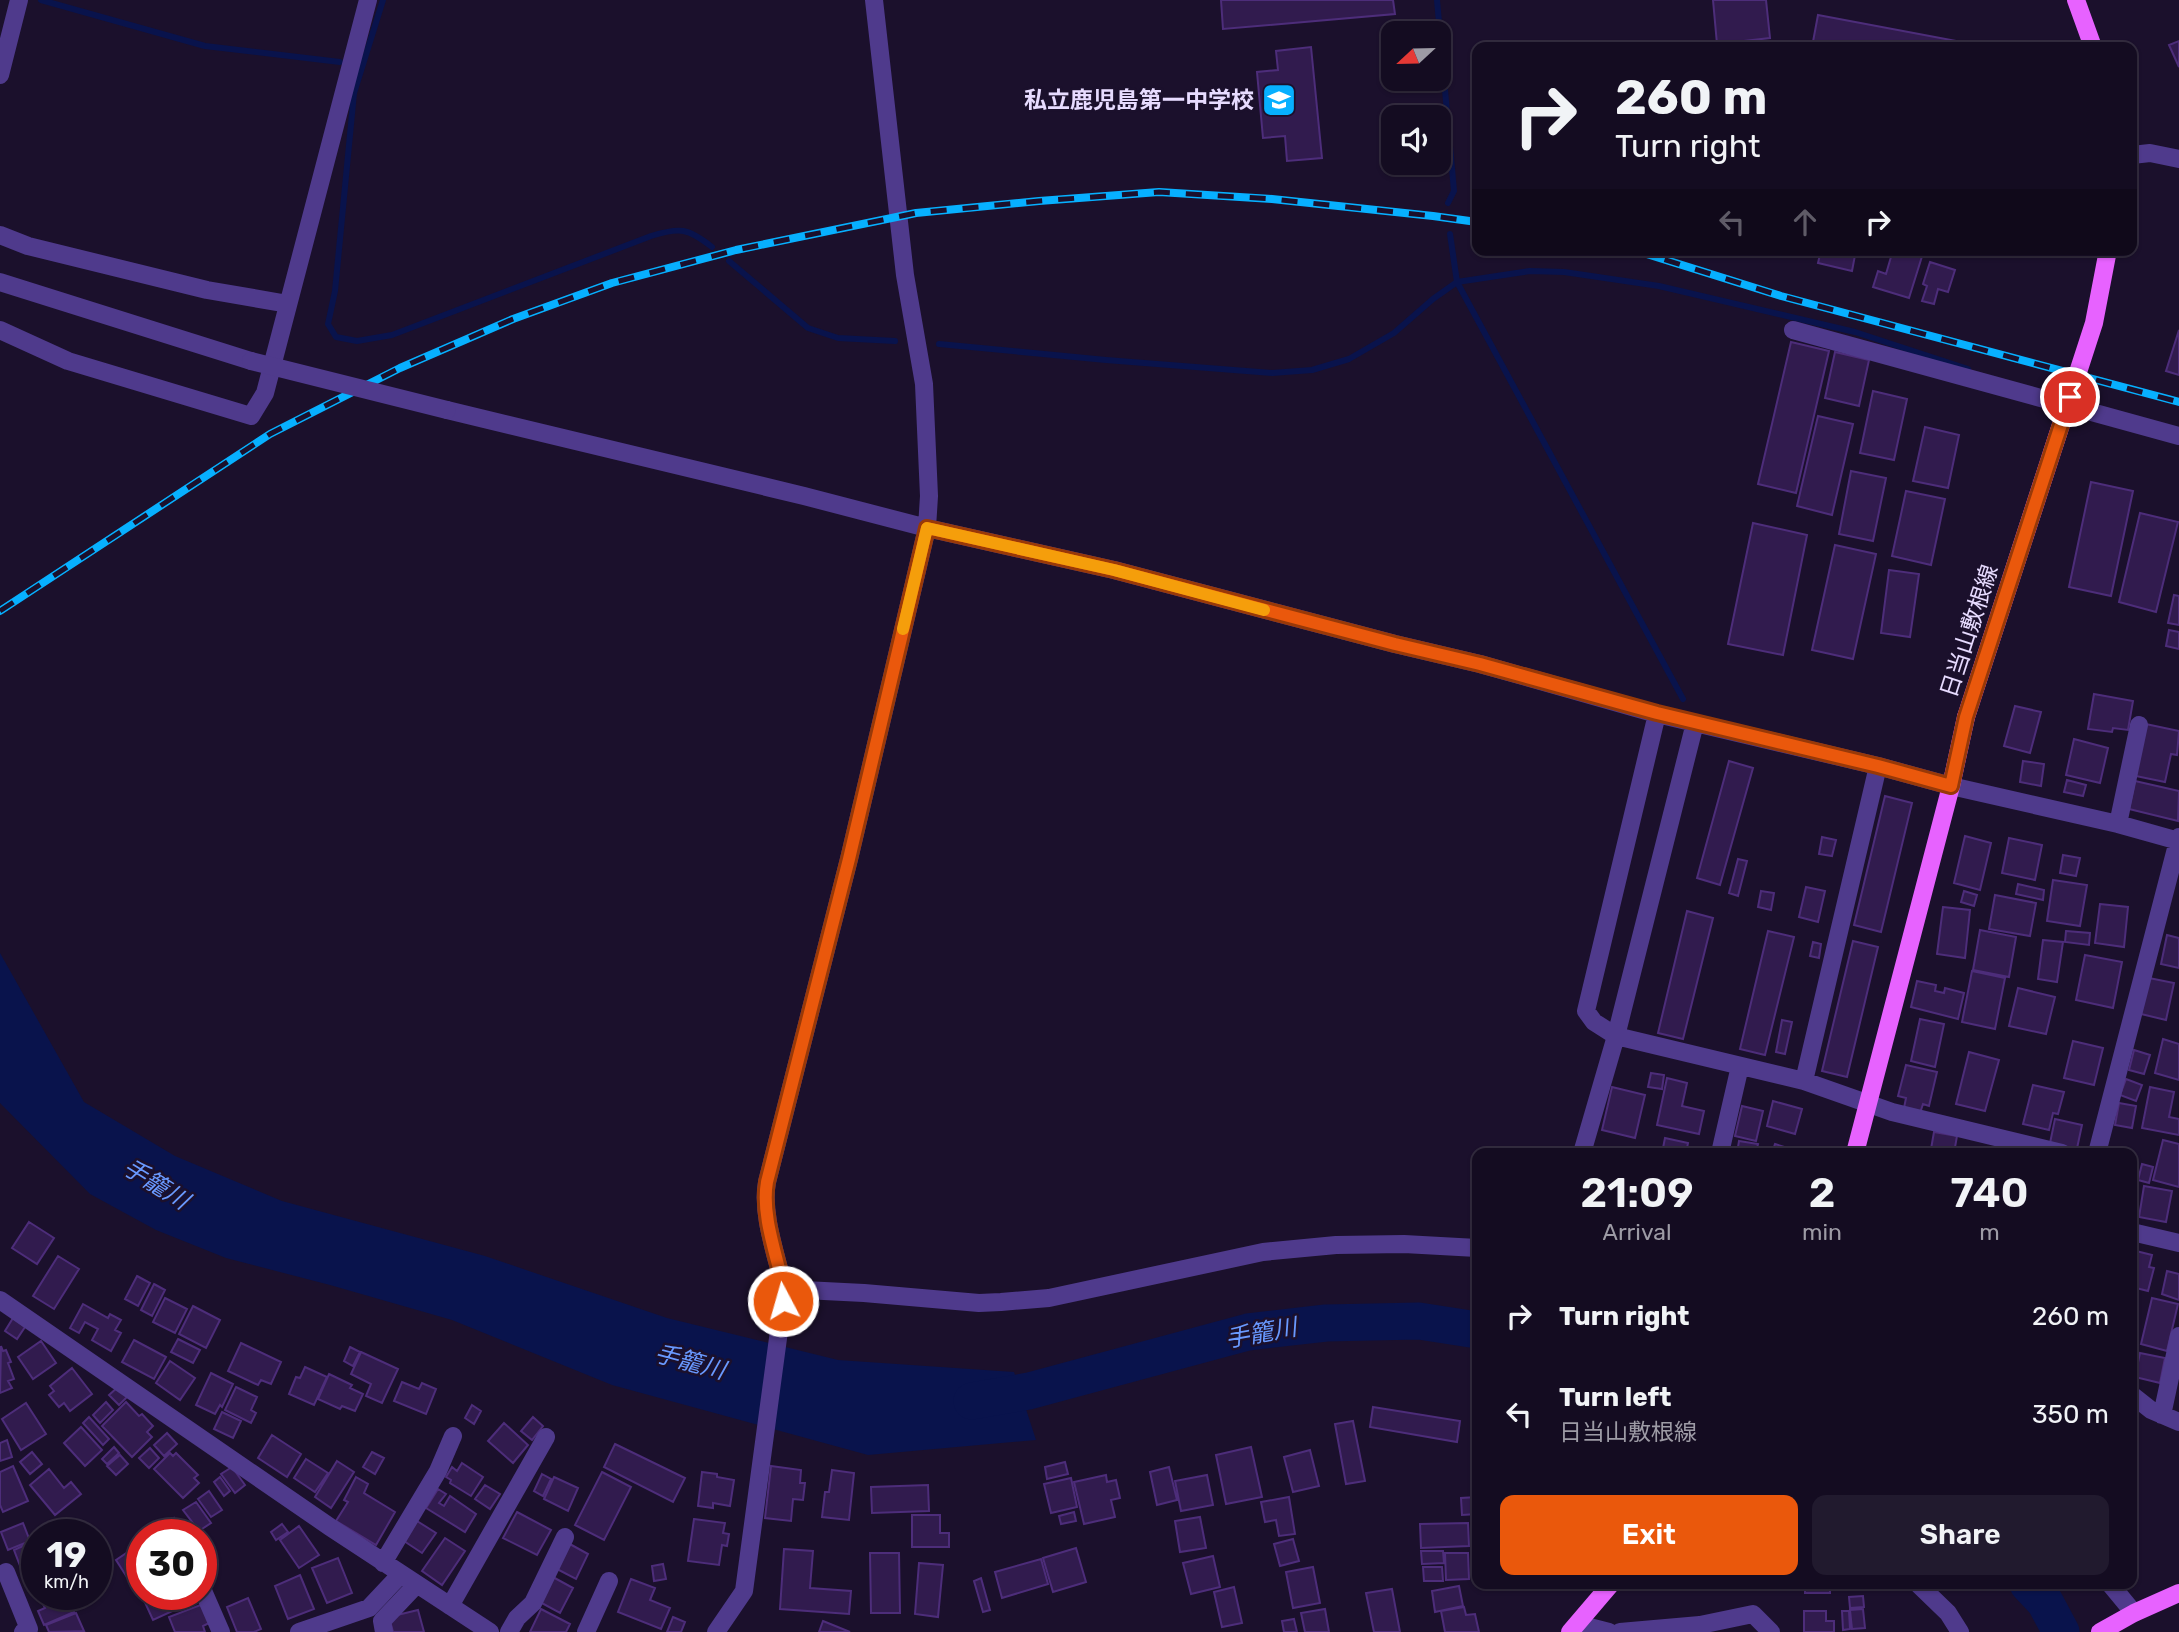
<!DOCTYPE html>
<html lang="en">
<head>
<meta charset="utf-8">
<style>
	body { margin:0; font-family:Rubik,"Noto Sans JP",sans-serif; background:#211a2e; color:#f1f3f6; height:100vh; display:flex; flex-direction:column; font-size:26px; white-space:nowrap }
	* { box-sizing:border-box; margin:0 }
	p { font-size:23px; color:#9d9ba5 }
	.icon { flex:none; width:38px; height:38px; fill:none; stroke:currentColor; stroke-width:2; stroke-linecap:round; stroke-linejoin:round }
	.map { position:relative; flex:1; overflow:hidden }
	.drawer { position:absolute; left:1472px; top:1148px; width:665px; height:441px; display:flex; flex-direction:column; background:#140c21; border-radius:14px; box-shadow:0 2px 5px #0004,0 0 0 2px #332c3f }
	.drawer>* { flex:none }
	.banner { position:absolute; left:1472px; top:42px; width:665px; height:214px; border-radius:14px; box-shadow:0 2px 5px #0004,0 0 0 2px #332c3f; background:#140c21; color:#f1f3f6; overflow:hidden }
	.needle { width:46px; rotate:248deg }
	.buttons { position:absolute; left:1381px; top:21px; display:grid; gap:14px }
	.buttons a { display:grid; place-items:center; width:70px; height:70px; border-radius:14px; background:#140c21; box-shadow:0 2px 5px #0004,0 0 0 2px #332c3f; font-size:35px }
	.speed { position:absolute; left:21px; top:1519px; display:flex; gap:14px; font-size:35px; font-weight:700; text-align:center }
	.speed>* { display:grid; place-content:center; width:91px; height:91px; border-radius:50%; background:#140c21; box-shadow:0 2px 5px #0004,0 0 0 2px #332c3f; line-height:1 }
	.speed small { font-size:18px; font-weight:400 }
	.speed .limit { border:10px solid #d22; background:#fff; color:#111 }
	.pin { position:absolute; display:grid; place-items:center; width:60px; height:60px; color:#fff; margin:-30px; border:4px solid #fff; border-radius:50%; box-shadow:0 2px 7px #0007 }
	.me { position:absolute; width:77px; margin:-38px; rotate:354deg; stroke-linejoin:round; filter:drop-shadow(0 0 5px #0008) }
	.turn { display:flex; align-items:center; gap:24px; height:147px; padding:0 28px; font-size:32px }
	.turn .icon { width:91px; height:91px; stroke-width:2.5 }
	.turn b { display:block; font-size:49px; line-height:60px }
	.lanes { display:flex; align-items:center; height:66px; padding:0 28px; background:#0003; justify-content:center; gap:35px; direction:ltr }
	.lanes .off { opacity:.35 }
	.eta { display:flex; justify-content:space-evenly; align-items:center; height:119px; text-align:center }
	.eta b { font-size:42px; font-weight:600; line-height:49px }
	.primary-button { display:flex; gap:14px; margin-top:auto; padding:14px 28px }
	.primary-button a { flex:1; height:80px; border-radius:14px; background:#ea580c; color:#fff; font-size:28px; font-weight:600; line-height:80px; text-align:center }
	.primary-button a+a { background:#211a2e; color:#f1f3f6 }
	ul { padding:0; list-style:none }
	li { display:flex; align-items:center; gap:21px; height:98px; padding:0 28px }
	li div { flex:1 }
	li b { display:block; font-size:26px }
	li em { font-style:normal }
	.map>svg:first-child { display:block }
	.water { fill:#09134c }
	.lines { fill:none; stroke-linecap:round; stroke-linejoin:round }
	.stream { stroke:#09134c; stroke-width:6 }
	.river { stroke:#09134c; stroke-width:37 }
	.building { fill:#311b4e; stroke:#4d2d7a; stroke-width:2 }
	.minor { stroke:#4f3a8c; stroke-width:18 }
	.major { stroke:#e762ff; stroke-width:18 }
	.rail-casing { stroke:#07b0ff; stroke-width:8 }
	.rail { stroke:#1b102c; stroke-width:5; stroke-dasharray:16; stroke-linecap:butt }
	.minor-bridge { stroke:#4f3a8c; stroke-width:18 }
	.major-bridge { stroke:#e762ff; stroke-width:18 }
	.route-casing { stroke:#983908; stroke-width:18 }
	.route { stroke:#ea580c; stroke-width:12 }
	.slow { stroke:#f59e0b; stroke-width:12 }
	.labels { text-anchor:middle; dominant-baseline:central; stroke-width:5; stroke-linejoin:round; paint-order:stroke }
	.poi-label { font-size:23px; font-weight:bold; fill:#e7dbff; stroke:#1b102c; text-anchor:end }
	.street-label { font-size:23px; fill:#e7dbff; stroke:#1b102c }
	.water-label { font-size:24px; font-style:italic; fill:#6999ff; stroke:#1b102c }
</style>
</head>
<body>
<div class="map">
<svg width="2179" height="1632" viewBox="0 0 2179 1632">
	<rect width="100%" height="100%" fill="#1b102c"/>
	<path class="water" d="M0,953l84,149 91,54 107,45 203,55 182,62 171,42 176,12 22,68 -168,15 -256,-70 -160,-65 -122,-35 -104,-27 -70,-28 -66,-36 -90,-91z"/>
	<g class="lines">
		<path class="stream" d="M41,0l164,46 135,16
			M383,0l-29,93 -19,198 -7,33 8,13 21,4 35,-6 259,-99c29,-9 37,-8 61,11
			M1437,0l17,191 -6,12
			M1450,234l7,48 226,417
			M729,261l79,67 30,10 57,3
			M939,344l167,16 166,13 40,-3 37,-11 45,-26 39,-34 24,-17 73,-11 34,1 95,14 196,46 113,37"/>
		<path class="river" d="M972,1401l57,-10 219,-59 78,-9 93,-2 58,9
			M2028,1584l17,18 16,30"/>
	</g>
	<path class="building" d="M1221,0h172l2,14 -172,15z
		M1713,0h53l4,38 -53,6z
		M1818,15l149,28 -1,4h-154z
		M2179,41v26l-10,-22z
		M1311,47l11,111 -35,3 -2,-25 -22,2 -6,-66 21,-2 -2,-19z
		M1821,250h35l-4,21 -34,-8z
		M1893,250h31l-15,48 -36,-11 5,-16 8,3z
		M1930,262l25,8 -7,22 -10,-3 -4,15 -12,-3 5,-15 -4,-2z
		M2179,330v45l-13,-4z
		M1791,342l38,9 -33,142 -38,-9z
		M1835,352l34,8 -10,46 -34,-8z
		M1873,391l34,8 -13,61 -34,-7z
		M1818,416l35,8 -21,91 -35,-9z
		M1925,427l34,8 -11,53 -35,-7z
		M1851,471l35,7 -13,63 -34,-7z
		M2091,482l42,9 -22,105 -42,-9z
		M1906,491l39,8 -14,66 -39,-9z
		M2140,513l38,9 -22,90 -37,-10z
		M1753,523l54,12 -24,120 -55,-11z
		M1835,545l41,9 -23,105 -41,-9z
		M1889,570l30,4 -9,63 -29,-4z
		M2174,595l5,1v29l-11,-2z
		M2169,630l10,2v17l-13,-3z
		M2094,694l39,7 -5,29 -15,-2 -1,4 -24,-3z
		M2015,706l26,6 -11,41 -26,-7z
		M2141,723l38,8 -2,24 -6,-1 -6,28 -34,-7z
		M2074,739l34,9 -8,35 -34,-8z
		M1729,761l24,7 -33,117 -23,-7z
		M2023,761l21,3 -3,22 -21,-4z
		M2067,780l19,5 -3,11 -19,-4z
		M2135,781l44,10 -1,30 -49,-12z
		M1885,796l27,7 -31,129 -27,-7z
		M1965,836l26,7 -11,47 -26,-7z
		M1822,837l14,3 -4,16 -13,-2z
		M2009,838l33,7 -7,35 -33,-7z
		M2063,855l17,3 -4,18 -16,-3z
		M1738,859l9,2 -9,35 -9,-3z
		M2053,880l34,5 -7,41 -33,-5z
		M2018,884l26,6 -1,10 -27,-6z
		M1806,887l19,4 -7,31 -19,-5z
		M1761,891l13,2 -3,17 -13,-3z
		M1964,891l13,4 -3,11 -13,-4z
		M1995,895l41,8 -6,33 -41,-7z
		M2100,904l28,3 -4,40 -29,-4z
		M1943,907l27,3 -5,48 -28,-4z
		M1687,911l26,7 -30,121 -25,-6z
		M1980,930l36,7 -7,40 -36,-7z
		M1768,931l26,6 -29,118 -25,-6z
		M2066,931l24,2 -1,12 -24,-3z
		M2167,935l12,3v30l-18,-4z
		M2043,940l20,2 -6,40 -19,-3z
		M1853,941l25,6 -31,130 -25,-6z
		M1813,942l8,2 -2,14 -9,-2z
		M2085,955l37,7 -9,46 -37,-8z
		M1972,971l33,7 -10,51 -33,-7z
		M2149,978l25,5 -8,37 -25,-6z
		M1917,981l19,4 -1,6 9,2 1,-5 19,5 -6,26 -47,-12z
		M2018,988l37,9 -9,37 -37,-8z
		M1920,1019l24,5 -9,43 -24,-6z
		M1782,1020l10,2 -7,32 -9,-2z
		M2163,1039l16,5v36l-24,-7z
		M2073,1041l30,7 -9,37 -30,-7z
		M2134,1050l16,5 -6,19 -15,-4z
		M1969,1052l30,8 -14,51 -29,-7z
		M1906,1065l31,7 -8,34 -6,-2 -3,9 -16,-5 2,-10 -8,-2z
		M1651,1073l13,2 -2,14 -14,-2z
		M1667,1078l20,5 -5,23 22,5 -5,23 -42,-9z
		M2126,1079l16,6 -6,16 -16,-6z
		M2033,1085l31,7 -6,22 -5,-1 -4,17 -26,-6z
		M1612,1087l33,8 -10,43 -33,-8z
		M2150,1087l24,5 -5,25 10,2v16l-37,-7z
		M1773,1101l29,8 -7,25 -28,-8z
		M2119,1103l17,3 -4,22 -17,-3z
		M1742,1106l21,5 -7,30 -21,-5z
		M2055,1119l27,6 -6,28 -27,-5z
		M1934,1132l23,4 -3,17 -23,-4z
		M1665,1138l23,5 -2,10h-24z
		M2163,1140l16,4v43l-26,-7z
		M1739,1141l19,3 -2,9h-19z
		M1775,1144l29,9h-32z
		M2142,1164l11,3 -4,16 -11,-3z
		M2144,1186l28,5 -6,31 -27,-5z
		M29,1222l25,16 -17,26 -25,-16z
		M2132,1250l20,5 -3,12 5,1 -6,23 -16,-4z
		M58,1256l21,13 -25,40 -21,-13z
		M2167,1271l12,3v26l-17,-6z
		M137,1276l13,7 -12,23 -13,-7z
		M154,1284l11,6 -13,26 -11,-6z
		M165,1298l22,11 -12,24 -22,-11z
		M2152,1298l26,6 -11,47 -26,-7z
		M83,1304l25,14 2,-4 11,6 -6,10 6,3 -10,18 -19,-11 6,-11 -13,-7 -6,11 -9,-5z
		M193,1306l27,14 -14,28 -27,-14z
		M13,1318l12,9 -8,12 -12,-8z
		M178,1339l22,11 -7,13 -22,-11z
		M134,1340l32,17 -12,22 -32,-17z
		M41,1341l15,22 -23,16 -15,-22z
		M241,1343l40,19 -10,22 -10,-4 -3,5 -30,-14z
		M1,1346l2,5 3,-1 5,12 -3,1 6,16 -6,2 4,7 -12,5z
		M350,1347l10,5 -7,14 -9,-5z
		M361,1352l37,17 -16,34 -16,-7 5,-12 -20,-10z
		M2140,1353l25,5 -5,25 -25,-6z
		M170,1361l25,17 -15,22 -24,-17z
		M305,1367l22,10 -13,28 -25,-11 7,-17 4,1z
		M72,1368l20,26 -22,17 -6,-8 -5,4 -10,-12 5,-4 -4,-5z
		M211,1373l22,11 -11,23 -2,-2 -5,9 -19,-9z
		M329,1374l23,11 -2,3 13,6 -8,17 -13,-5 -2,3 -22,-10z
		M402,1382l17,7 3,-6 14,6 -10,25 -32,-13z
		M118,1387l9,10 -8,8 -10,-10z
		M236,1387l21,10 -6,13 5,3 -5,10 -26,-13z
		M106,1402l7,8 -13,13 -7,-8z
		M126,1402l13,14 3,-2 11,12 -6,6 5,5 -20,20 -30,-31z
		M26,1403l20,31 -25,16 -19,-31z
		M472,1405l9,6 -7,13 -9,-6z
		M1373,1407l87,14 -3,21 -87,-15z
		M222,1412l19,9 -8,17 -19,-9z
		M89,1417l20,22 -6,6 -20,-22z
		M533,1417l10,9 -11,14 -11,-9z
		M1353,1421l12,60 -19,3 -11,-60z
		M504,1423l24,22 -15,18 -25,-22z
		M81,1427l21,23 -17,16 -21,-23z
		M167,1433l10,11 -13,12 -10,-11z
		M272,1435l29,19 -14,23 -29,-19z
		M7,1440l5,17 -12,4v-18z
		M615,1444l70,34 -12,24 -69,-35z
		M114,1447l5,6 -12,11 -5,-5z
		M1251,1447l11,50 -36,7 -10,-49z
		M150,1448l9,10 -10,10 -10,-10z
		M1310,1450l9,36 -26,6 -9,-35z
		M32,1452l10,12 -12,10 -10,-12z
		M372,1452l12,6 -9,16 -12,-7z
		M170,1453l3,3 3,-3 22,22 -4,3 5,5 -16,15 -29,-29z
		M120,1455l8,9 -12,11 -9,-9z
		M306,1459l22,14 -13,19 -21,-14z
		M337,1461l17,11 -23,36 -16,-11z
		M1065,1462l3,12 -21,5 -2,-12z
		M462,1463l21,14 -12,19 -21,-13 1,-3 -5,-3 6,-10 5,4z
		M13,1466l15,35 -25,11 -3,-7v-33z
		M771,1466l30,4 -1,13h5l-2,17 -10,-1 -2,22 -26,-3z
		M232,1467l13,18 -10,8 -14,-19z
		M1169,1467l8,33 -20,5 -7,-33z
		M49,1469l15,19 7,-6 10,12 -26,21 -25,-30z
		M832,1470l22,3 -5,47 -27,-3 3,-25h4z
		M602,1472l29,15 -27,53 -29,-15z
		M702,1472l15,2v3l17,3 -4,26 -17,-3v5l-15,-2z
		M542,1474l9,5 -8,17 -9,-5z
		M1106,1475l1,7 9,-2 4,18 -9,2 4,17 -31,7 -10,-42z
		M1207,1475l6,30 -32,6 -6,-30z
		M220,1477l10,14 -6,5 -10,-14z
		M356,1477l12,7 -4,9 31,19 -19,33 -40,-24 12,-19 -4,-2z
		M554,1477l24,11 -10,23 -24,-12z
		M1071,1478l6,29 -26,6 -7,-29z
		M485,1485l15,9 -10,15 -15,-10z
		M928,1485l1,26 -57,2 -1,-26z
		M438,1489l8,5 -7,9 5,3 6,-10 26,18 -11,18 -39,-24z
		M209,1491l13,19 -11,7 -13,-18z
		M1289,1497l6,37 -16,2 -3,-16 -11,2 -4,-20z
		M1477,1497v17l-15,1 -1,-17z
		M196,1502l15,21 -12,8 -16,-21z
		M517,1512l34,18 -14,25 -34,-17z
		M1074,1512l2,9 -15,3 -2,-8z
		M912,1515h28v18h9v14h-37z
		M1200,1517l6,31 -26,4 -5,-31z
		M174,1518l8,13 -6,4h-9l-6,-9z
		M694,1519l31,4 -2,10 6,1 -2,12 -5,-1 -3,20 -31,-4z
		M417,1521l19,12 -14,20 -18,-12z
		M23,1523l7,18 -22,9 -7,-18z
		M1468,1523l1,23 -48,2 -1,-24z
		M282,1524l6,8 -12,8 -5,-8z
		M299,1526l20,29 -20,13 -19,-28z
		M445,1538l20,13 -23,34 -20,-14z
		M1293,1539l6,22 -19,5 -6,-22z
		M34,1541l3,7v17l-15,6 -8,-21z
		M568,1543l20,11 -12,25 -21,-11z
		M1076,1548l10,34 -33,10 -10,-34z
		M784,1549l29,2 -3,37 41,3 -2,23 -69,-5z
		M1421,1551h22l1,12 -22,1z
		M128,1552l14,21v6l-10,6 -16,-25z
		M870,1553h29l1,60h-29z
		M1445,1553h23l1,26 -23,1z
		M1213,1556l7,31 -29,7 -8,-31z
		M338,1558l14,35 -25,10 -15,-35z
		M1041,1559l7,25 -46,14 -7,-26z
		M919,1563l24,2 -5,52 -23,-3z
		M663,1564l3,15 -12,2 -2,-15z
		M1313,1567l7,36 -27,5 -7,-36z
		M1423,1567h19l1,14h-19z
		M300,1575l14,34 -26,10 -13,-33z
		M551,1576l22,12 -13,25 -22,-12z
		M981,1578l9,32 -7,2 -9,-31z
		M631,1579l24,9 -5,12 20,8 -9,21 -43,-17z
		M142,1583v11h30l7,14 -26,12 -16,-35z
		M1805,1584h25v9h-25z
		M1459,1586l4,20 -28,6 -3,-21z
		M1234,1587l8,36 -20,4 -8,-35z
		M1392,1589l8,43h-26l-8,-39z
		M54,1594h12l8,18 -30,13 -6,-14 7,-3 -4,-8z
		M1863,1596l1,11 -14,1 -1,-11z
		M248,1598l13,31 -7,3h-17l-10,-25z
		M203,1604l8,18 -8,4 2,6h-30l-6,-15z
		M1464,1607l2,8 9,-1 4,18h-34l-4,-21z
		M541,1609l29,15 -4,8h-36z
		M1325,1609l4,23h-24l-4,-19z
		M1863,1609l2,19 -13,1 -2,-19z
		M418,1610l6,22h-31l-4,-15z
		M1804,1611h22v10h8v11h-30z
		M1842,1611h7l1,18 -7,1z
		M76,1613l8,18 -35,1 -3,-7z
		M673,1617l12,5 -4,10h-14z
		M1294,1619l3,13h-13l-2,-11z
		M823,1621l27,11h-31z"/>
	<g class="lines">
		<path class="minor" d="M0,75l19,-75
			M2132,155l18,-2 29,6
			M0,235l28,11 179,44 81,14
			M0,282l251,79
			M0,330l68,31 183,55 14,-23 103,-393
			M1793,330l386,106
			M447,410l357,86 123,32 187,42 281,74 85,20 177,50 221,52 73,20 167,38 61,17
			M1657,714l-71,297 8,11 22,14 188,45 88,31 170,41
			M2118,824l21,-99
			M1804,1081l74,-315
			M1582,1153l34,-117 79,-313
			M1720,1153l20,-87
			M2097,1153l82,-316
			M2132,1232l47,11
			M784,1289l80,4 115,10 22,-1 48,-4 214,-46 73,-7 68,-1 73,4
			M0,1300l330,227 160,105
			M2132,1395l19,15 28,12
			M2162,1415l17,-79
			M383,1563l55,-92 15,-35
			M6,1572l23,57 -6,3
			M1918,1584l30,29 12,19
			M2110,1584l24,29
			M201,1586l20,46
			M450,1606l96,-169
			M1578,1624l31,8
			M299,1632l70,-24 32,-34
			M384,1632l-2,-11 35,-37
			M509,1632l8,-14 16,-15 32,-66
			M586,1632l23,-51
			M716,1632l28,-41 39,-290 1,-12c-7,-33 -23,-74 -17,-107l82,-323 78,-331 2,-32 -5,-112 -19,-109 -31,-275
			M1620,1632l80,-7 53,-11 18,18"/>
		<path class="major" d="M2076,0l17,47
			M1855,1153l96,-367 15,-69
			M1570,1632l41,-48
			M2100,1632l34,-19 45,-20"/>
		<g class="rail-casing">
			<path id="rail" d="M1634,250l147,46 398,106
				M0,611l270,-177 130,-66 113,-49 99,-36 124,-33 180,-37 123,-12 120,-9 113,7 161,17 44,6"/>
		</g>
		<use href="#rail" class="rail"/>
		<path class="minor-bridge" d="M251,361l196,49"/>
		<path class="major-bridge" d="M1966,717l128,-394 14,-73"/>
	</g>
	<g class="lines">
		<g class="route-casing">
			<path id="route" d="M783,1301l1,-12c-7,-33 -23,-74 -17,-107l82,-323 78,-331 187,42 281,74 85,20 177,49 221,53 73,20 15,-69 104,-320"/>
		</g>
		<use href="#route" class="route"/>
		<path class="slow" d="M903,629l24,-101 187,42 150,40"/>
	</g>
	<defs>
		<g id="school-square" transform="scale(1.75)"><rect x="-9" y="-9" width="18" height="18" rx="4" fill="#07b0ff" stroke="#1b102c"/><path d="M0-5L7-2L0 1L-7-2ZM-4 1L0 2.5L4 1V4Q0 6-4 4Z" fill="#fff"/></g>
	</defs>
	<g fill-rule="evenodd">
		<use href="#school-square" x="1279" y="100"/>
	</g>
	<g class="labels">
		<g class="poi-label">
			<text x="1254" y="100">私立鹿児島第一中学校</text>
		</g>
		<g class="street-label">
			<text transform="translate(1969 631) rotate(-72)">日当山敷根線</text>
		</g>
		<g class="water-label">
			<text transform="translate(156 1184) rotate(32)">手籠川</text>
			<text transform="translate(1261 1333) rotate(-10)">手籠川</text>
			<text transform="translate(690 1362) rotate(15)">手籠川</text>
		</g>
	</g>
</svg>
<div class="buttons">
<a><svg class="needle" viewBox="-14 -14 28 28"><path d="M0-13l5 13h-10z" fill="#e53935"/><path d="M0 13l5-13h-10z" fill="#9d9ba5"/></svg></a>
<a><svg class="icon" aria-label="sound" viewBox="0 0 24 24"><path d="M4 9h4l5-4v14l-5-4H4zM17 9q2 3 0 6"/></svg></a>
</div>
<div class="speed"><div>19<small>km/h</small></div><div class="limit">30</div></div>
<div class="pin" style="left:2070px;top:397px;background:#d93025"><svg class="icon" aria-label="arrive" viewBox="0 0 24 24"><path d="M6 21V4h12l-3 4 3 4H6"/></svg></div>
<svg class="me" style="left:783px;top:1301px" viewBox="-20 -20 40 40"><circle r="17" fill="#ea580c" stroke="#fff" stroke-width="3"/><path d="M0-11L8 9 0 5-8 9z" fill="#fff"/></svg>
<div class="banner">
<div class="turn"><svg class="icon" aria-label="right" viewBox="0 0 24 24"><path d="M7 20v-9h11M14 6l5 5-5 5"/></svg><div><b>260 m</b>Turn right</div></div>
<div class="lanes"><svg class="icon off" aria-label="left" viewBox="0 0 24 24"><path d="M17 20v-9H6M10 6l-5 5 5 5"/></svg><svg class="icon off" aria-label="ahead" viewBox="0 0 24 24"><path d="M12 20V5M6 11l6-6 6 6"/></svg><svg class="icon" aria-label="right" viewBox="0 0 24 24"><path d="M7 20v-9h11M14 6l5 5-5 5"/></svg></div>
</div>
<section class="drawer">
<div class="eta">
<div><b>21:09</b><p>Arrival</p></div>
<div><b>2</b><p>min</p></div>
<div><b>740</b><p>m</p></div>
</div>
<ul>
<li><svg class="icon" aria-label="right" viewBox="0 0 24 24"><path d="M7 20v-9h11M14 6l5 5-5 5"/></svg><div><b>Turn right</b></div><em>260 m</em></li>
<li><svg class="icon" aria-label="left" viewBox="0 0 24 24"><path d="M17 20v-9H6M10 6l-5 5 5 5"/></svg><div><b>Turn left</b><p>日当山敷根線</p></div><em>350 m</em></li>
</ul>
<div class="primary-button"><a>Exit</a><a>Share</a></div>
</section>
</div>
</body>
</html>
